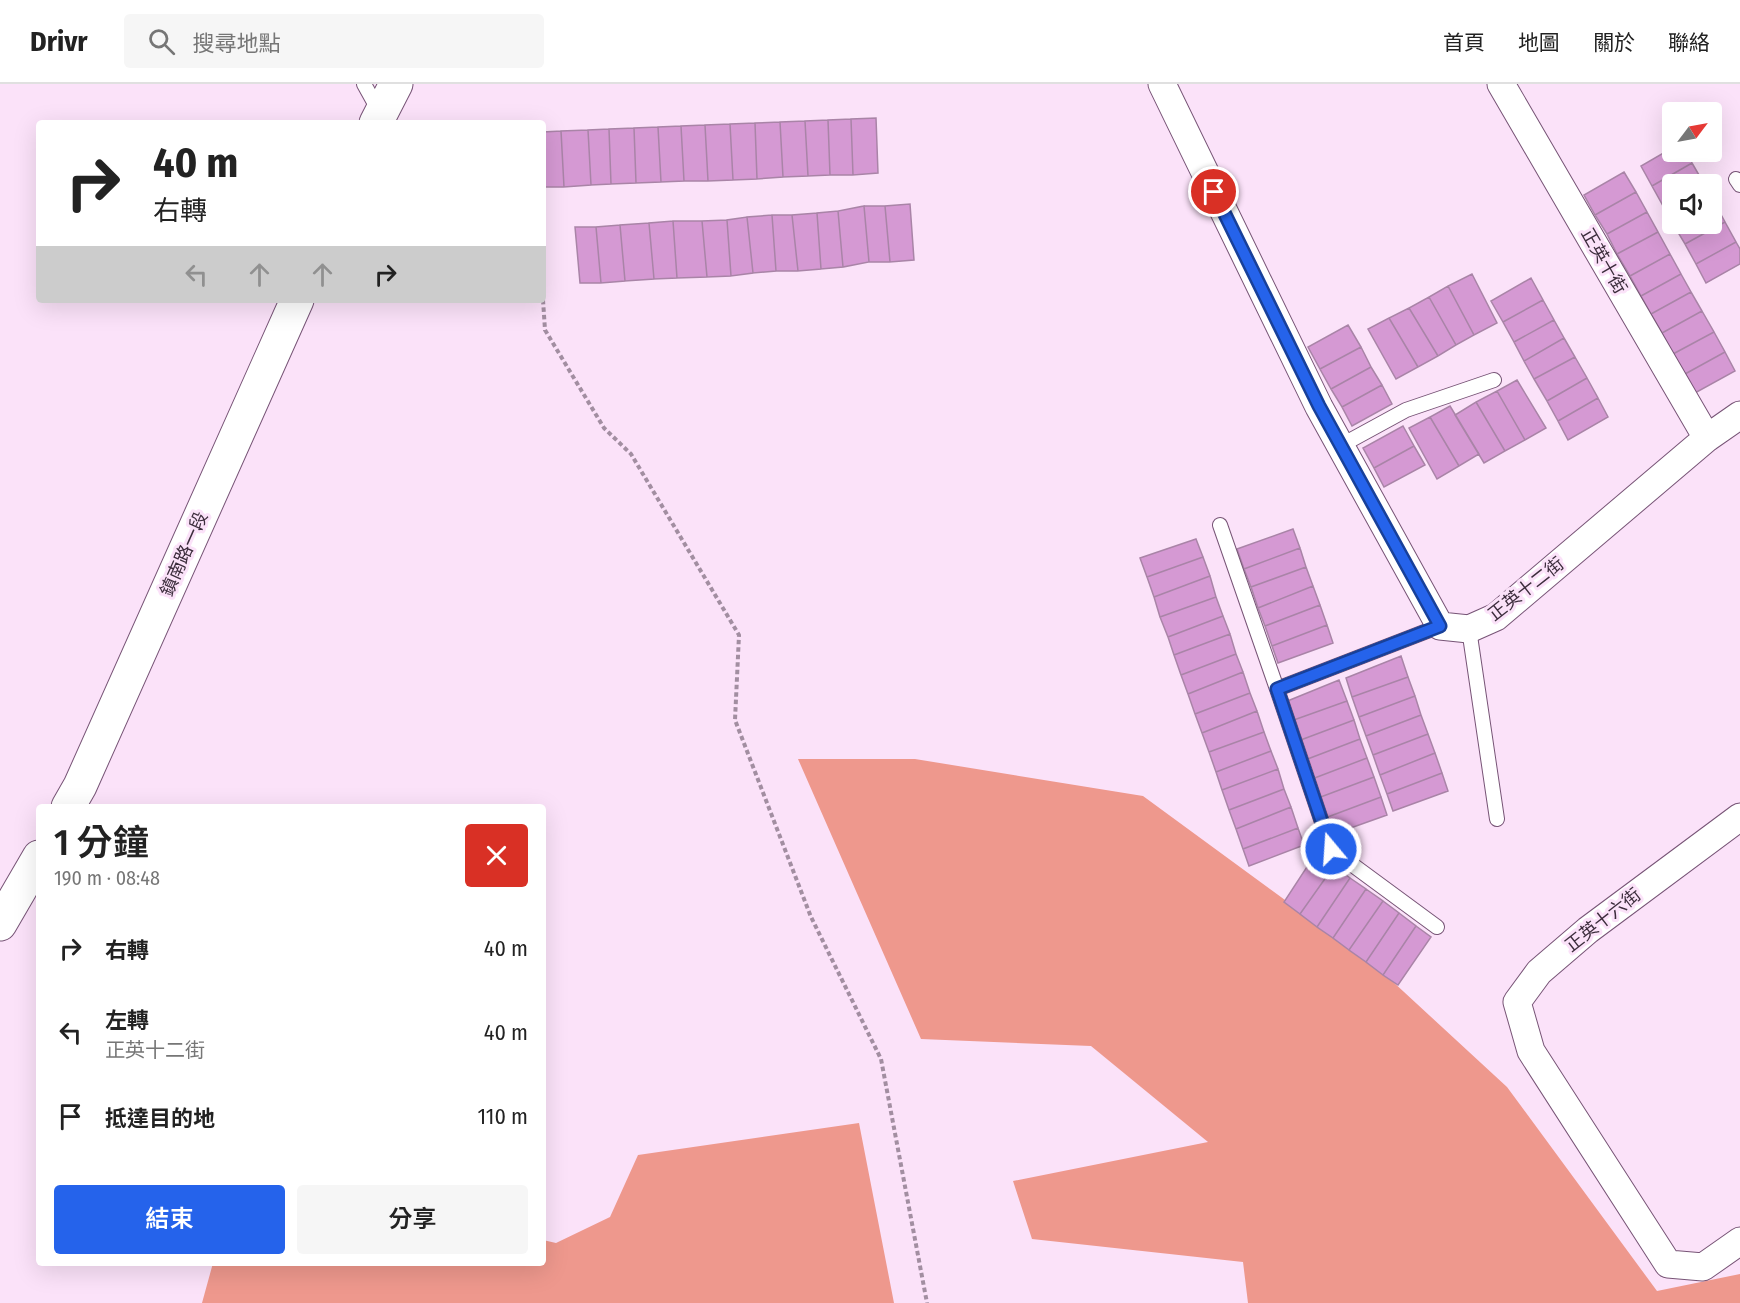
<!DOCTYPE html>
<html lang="zh-TW">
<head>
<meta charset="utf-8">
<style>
	body { margin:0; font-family:"Fira Sans Condensed","Noto Sans TC",sans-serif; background:#f6f6f6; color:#222; height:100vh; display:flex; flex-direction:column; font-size:22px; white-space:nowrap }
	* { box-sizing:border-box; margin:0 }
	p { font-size:20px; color:#767676 }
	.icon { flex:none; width:33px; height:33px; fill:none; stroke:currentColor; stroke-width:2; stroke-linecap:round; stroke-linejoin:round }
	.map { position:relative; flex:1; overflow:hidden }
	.drawer { position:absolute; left:36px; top:720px; width:510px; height:462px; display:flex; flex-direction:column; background:#fff; border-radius:6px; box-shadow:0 6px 24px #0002 }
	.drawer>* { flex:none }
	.hud { position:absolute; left:36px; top:36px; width:510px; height:183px; border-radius:6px; box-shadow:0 6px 24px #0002; background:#fff; color:#222; overflow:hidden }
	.needle { width:39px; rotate:58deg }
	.buttons { position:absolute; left:1662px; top:18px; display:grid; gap:12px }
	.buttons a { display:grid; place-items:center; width:60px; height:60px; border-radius:6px; background:#fff; box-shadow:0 6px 24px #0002; font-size:30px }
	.pin { position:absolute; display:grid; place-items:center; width:51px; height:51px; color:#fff; margin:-26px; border:3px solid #fff; border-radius:50%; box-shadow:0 2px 6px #0007 }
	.me { position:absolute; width:66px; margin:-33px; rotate:342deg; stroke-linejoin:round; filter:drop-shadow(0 0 4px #0008) }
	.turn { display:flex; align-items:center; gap:21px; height:126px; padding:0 18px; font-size:27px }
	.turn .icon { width:78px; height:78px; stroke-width:2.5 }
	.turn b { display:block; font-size:42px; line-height:51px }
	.lanes { display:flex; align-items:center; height:57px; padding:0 18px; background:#0003; justify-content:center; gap:30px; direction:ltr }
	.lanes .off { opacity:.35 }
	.round { display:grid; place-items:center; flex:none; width:63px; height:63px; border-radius:6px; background:#f6f6f6 }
	.headline { display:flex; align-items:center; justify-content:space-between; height:102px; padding:0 18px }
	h1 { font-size:36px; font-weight:600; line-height:45px }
	.cta { display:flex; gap:12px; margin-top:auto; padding:12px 18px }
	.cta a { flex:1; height:69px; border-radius:6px; background:#2563eb; color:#fff; font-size:24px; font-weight:600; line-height:69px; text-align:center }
	.cta a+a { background:#f6f6f6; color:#222 }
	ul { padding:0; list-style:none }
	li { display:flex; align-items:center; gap:18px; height:84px; padding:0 18px }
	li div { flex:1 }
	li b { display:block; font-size:22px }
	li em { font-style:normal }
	header { display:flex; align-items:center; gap:36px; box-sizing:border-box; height:84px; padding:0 30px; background:#fff; border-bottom:2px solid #e0e0e0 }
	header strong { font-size:28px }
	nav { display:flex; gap:33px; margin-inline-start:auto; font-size:21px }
	.search { width:420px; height:54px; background:#f6f6f6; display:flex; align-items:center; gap:15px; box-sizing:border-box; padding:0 21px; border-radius:6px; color:#767676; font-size:22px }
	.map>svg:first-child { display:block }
	.forest { fill:#ee988d }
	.building { fill:#d599d3; stroke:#a984a7; stroke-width:1.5 }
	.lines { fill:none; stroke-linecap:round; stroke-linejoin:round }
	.service-casing { stroke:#775476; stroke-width:16 }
	.minor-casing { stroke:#775476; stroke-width:29 }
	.tertiary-casing { stroke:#775476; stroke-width:35 }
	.path { stroke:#a28ea1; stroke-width:4; stroke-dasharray:4.5 3; stroke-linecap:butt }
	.service { stroke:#fff; stroke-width:14 }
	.minor { stroke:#fff; stroke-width:27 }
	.tertiary { stroke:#fff; stroke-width:33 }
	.route-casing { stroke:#184099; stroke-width:15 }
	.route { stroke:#2563eb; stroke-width:10 }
	.labels { text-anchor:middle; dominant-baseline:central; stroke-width:6; stroke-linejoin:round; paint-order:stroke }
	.street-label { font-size:18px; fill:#3c2d3c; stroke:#fbe2f9 }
</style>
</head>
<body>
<header>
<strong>Drivr</strong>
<div class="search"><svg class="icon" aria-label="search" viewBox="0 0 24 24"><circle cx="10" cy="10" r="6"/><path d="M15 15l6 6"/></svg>搜尋地點</div>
<nav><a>首頁</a><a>地圖</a><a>關於</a><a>聯絡</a></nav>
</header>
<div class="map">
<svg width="1740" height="1219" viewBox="0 0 1740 1219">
	<rect width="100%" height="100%" fill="#fbe2f9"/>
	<path class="forest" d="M798,675h117l228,37 235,172 129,119 150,204 83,-17v29h-492l-5,-41 -211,-23 -19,-58 195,-39 -117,-96 -170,-7z
		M859,1039l35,180h-692l11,-40h330v-23l13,3 54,-26 28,-62z"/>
	<path class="building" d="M876,34l2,55 -25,2 -2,-56z
		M851,35l2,56h-23l-2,-55z
		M828,36l2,55 -22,1 -3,-55z
		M805,37l3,55 -25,1 -3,-55z
		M780,38l3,55 -26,2 -2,-56z
		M755,39l2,56 -24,1 -3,-56z
		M730,40l3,56 -25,1 -3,-56z
		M705,41l3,56h-24l-3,-55z
		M681,42l3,55 -23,1 -3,-55z
		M658,43l3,55 -25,1 -2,-55z
		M634,44l2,55 -25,1 -2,-55z
		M609,45l2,55 -20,1 -3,-55z
		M588,46l3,55 -27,2 -3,-56z
		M561,47l3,56h-21v-55z
		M1672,64v4h14l6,11 -40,23 -11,-20z
		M1692,79l11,19 -5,2h-26v15l-10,5 -10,-18z
		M1624,88l12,20 -41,23 -11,-20z
		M1636,108l11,20 -40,22 -12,-19z
		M1672,115v23l-10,-18z
		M1713,116l12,22 -40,22 -12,-20h39z
		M910,120l4,56 -24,2 -5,-56z
		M864,122h21l5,56h-21z
		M864,122l5,56 -26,5 -5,-56z
		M838,127l5,56 -22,2 -4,-56z
		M1647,128l11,20 -41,22 -10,-20z
		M817,129l4,56 -23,2 -6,-56z
		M772,131h20l6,56h-22z
		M772,131l4,56 -23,2 -6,-56z
		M747,133l6,56 -22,3 -4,-56z
		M727,136l4,56 -24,1 -5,-56z
		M673,137h29l5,56 -30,1z
		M673,137l4,57 -23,1 -5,-56z
		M1725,138l11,20 -40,22 -11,-20z
		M649,139l5,56 -29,2 -5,-56z
		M620,141l5,56 -24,2 -5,-56z
		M575,143h21l5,56h-21z
		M1658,148l12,22 -40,22 -13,-22z
		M1736,158l4,7v15l-34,19 -10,-19z
		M1670,170l11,20 -40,22 -11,-20z
		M1472,190l25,49 -23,12 -26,-49z
		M1681,190l10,18 -40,22 -10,-18z
		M1531,194l12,22 -40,22 -12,-21z
		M1448,202l26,49 -18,10 -27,-48z
		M1691,208l11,19 -40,22 -11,-19z
		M1429,213l27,48 -18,11 -29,-48z
		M1543,216l11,20 -40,22 -11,-20z
		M1409,224l29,48 -20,11 -29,-49z
		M1702,227l12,21 -41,22 -11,-21z
		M1389,234l29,49 -22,12 -28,-50z
		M1554,236l10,18 -40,23 -10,-19z
		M1348,241l13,22 -41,22 -12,-22z
		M1714,248l11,20 -40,22 -12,-20z
		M1564,254l11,19 -41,22 -10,-18z
		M1361,263l10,20 -40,22 -11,-20z
		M1725,268l10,19 -40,22 -10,-19z
		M1575,273l12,21 -40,23 -13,-22z
		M1371,283l11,18 -40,22 -11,-18z
		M1587,294l11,20 -40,23 -11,-20z
		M1517,296l29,48 -21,12 -28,-49z
		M1382,301l10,19 -40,22 -10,-19z
		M1497,307l28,49 -20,11 -29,-49z
		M1598,314l10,19 -40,23 -10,-19z
		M1476,318l29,49 -21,12 -29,-48z
		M1450,322l29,48 -20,12 -29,-49z
		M1430,333l29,49 -22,13 -28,-51z
		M1403,342l11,20 -40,22 -11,-20z
		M1414,362l11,19 -41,22 -10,-19z
		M1293,445l7,19 -56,21 -7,-20z
		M1196,455l7,18 -56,20 -7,-19z
		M1300,464l6,19 -55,20 -7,-18z
		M1203,473l7,19 -56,21 -7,-20z
		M1306,483l7,19 -55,22 -7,-21z
		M1210,492l6,21 -56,20 -6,-20z
		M1313,502l7,19 -55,21 -7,-18z
		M1216,513l7,19 -55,21 -8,-20z
		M1320,521l7,20 -55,21 -7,-20z
		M1223,532l7,18 -56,21 -6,-18z
		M1327,541l6,18 -55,20 -6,-17z
		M1230,550l6,20 -55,21 -7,-20z
		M1236,570l7,18 -55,22 -7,-19z
		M1401,572l7,21 -56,20 -6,-19z
		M1243,588l7,21 -55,21 -7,-20z
		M1408,593l7,19 -56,21 -7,-20z
		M1339,596l8,21 -56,20 -6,-19z
		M1250,609l7,18 -55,22 -7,-19z
		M1415,612l6,19 -55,21 -7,-19z
		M1347,617l7,19 -56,21 -7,-20z
		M1257,627l7,21 -55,20 -7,-19z
		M1421,631l7,19 -55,21 -7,-19z
		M1354,636l6,19 -55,21 -7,-19z
		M1264,648l7,19 -55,21 -7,-20z
		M1428,650l7,19 -55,22 -7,-20z
		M1360,655l7,19 -55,21 -7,-19z
		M1271,667l7,18 -56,21 -6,-18z
		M1435,669l7,20 -55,21 -7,-19z
		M1367,674l7,19 -56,21 -6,-19z
		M1278,685l6,20 -55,21 -7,-20z
		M1442,689l6,18 -55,20 -6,-17z
		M1374,693l7,20 -56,21 -7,-20z
		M1284,705l7,18 -55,22 -7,-19z
		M1381,713l6,18 -56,20 -6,-17z
		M1291,723l7,21 -55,21 -7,-20z
		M1298,744l6,17 -55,21 -6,-17z
		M1316,769l18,13 -34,48 -16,-12z
		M1334,782l16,12 -33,49 -17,-13z
		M1350,794l16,11 -33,49 -16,-11z
		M1366,805l17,12 -34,49 -16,-12z
		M1383,817l16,12 -33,49 -17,-12z
		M1399,829l17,13 -33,49 -17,-13z
		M1416,842l15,11 -33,48 -15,-10z"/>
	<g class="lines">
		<g class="service-casing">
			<path id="service" d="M364,0l15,27
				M1736,95l4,6
				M1340,362l66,-36 88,-30
				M1220,441l57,164
				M1469,545l28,190
				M1437,843l-106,-78 -54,-160 163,-63"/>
		</g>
		<g class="minor-casing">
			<path id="minor" d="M1162,0l157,323 121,219 29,3 27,-12 211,-179 33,-23
				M1501,0l206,354
				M1740,733l-152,113 -49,42 -22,30 14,49 137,213 35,3 37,-26"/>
		</g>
		<g class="tertiary-casing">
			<path id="tertiary" d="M376,39l20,-39
				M68,723l12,-21 217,-486
				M0,840l39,-67"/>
		</g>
		<path class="path" d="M543,216l2,30 59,98 27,26 108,181 -4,85 76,197 70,142 46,244"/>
		<use href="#service" class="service"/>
		<use href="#minor" class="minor"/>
		<use href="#tertiary" class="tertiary"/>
	</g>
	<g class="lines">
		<g class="route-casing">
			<path id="route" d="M1214,108l105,214 121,220 -163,63 54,160"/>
		</g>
		<use href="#route" class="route"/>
	</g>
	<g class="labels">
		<g class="street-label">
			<text transform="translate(1604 177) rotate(60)">正英十街</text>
			<text transform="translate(184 470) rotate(-66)">鎮南路一段</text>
			<text transform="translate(1526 505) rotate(-38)">正英十二街</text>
			<text transform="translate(1603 836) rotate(-38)">正英十六街</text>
		</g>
	</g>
</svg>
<div class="buttons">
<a><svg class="needle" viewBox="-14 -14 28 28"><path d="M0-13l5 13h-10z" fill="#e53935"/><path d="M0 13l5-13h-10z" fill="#767676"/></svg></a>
<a><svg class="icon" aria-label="sound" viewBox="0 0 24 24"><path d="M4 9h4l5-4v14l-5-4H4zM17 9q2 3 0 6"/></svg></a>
</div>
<div class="pin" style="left:1214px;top:108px;background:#d93025"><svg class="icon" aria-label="arrive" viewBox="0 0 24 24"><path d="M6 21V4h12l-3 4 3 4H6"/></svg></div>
<svg class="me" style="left:1331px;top:765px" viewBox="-20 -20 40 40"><circle r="17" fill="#2563eb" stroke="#fff" stroke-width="3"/><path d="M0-11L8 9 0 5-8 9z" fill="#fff"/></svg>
<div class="hud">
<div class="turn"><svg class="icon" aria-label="right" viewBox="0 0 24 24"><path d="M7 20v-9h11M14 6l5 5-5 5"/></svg><div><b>40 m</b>右轉</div></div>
<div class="lanes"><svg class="icon off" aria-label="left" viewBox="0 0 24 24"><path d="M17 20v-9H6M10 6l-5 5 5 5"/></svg><svg class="icon off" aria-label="ahead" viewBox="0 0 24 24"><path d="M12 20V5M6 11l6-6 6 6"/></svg><svg class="icon off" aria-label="ahead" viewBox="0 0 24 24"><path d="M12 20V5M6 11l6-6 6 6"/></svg><svg class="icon" aria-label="right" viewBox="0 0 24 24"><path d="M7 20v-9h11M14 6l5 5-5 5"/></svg></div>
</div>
<section class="drawer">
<div class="headline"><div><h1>1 分鐘</h1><p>190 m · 08:48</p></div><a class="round" style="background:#d93025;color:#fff"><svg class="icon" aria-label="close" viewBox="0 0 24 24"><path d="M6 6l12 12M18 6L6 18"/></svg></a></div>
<ul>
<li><svg class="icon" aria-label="right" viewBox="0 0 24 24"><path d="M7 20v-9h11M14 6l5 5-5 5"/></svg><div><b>右轉</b></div><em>40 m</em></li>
<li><svg class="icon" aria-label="left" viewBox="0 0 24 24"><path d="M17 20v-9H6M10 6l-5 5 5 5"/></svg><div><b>左轉</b><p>正英十二街</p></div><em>40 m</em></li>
<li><svg class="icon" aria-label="arrive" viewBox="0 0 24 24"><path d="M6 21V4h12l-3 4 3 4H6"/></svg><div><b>抵達目的地</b></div><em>110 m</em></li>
</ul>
<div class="cta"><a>結束</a><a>分享</a></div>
</section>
</div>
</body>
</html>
